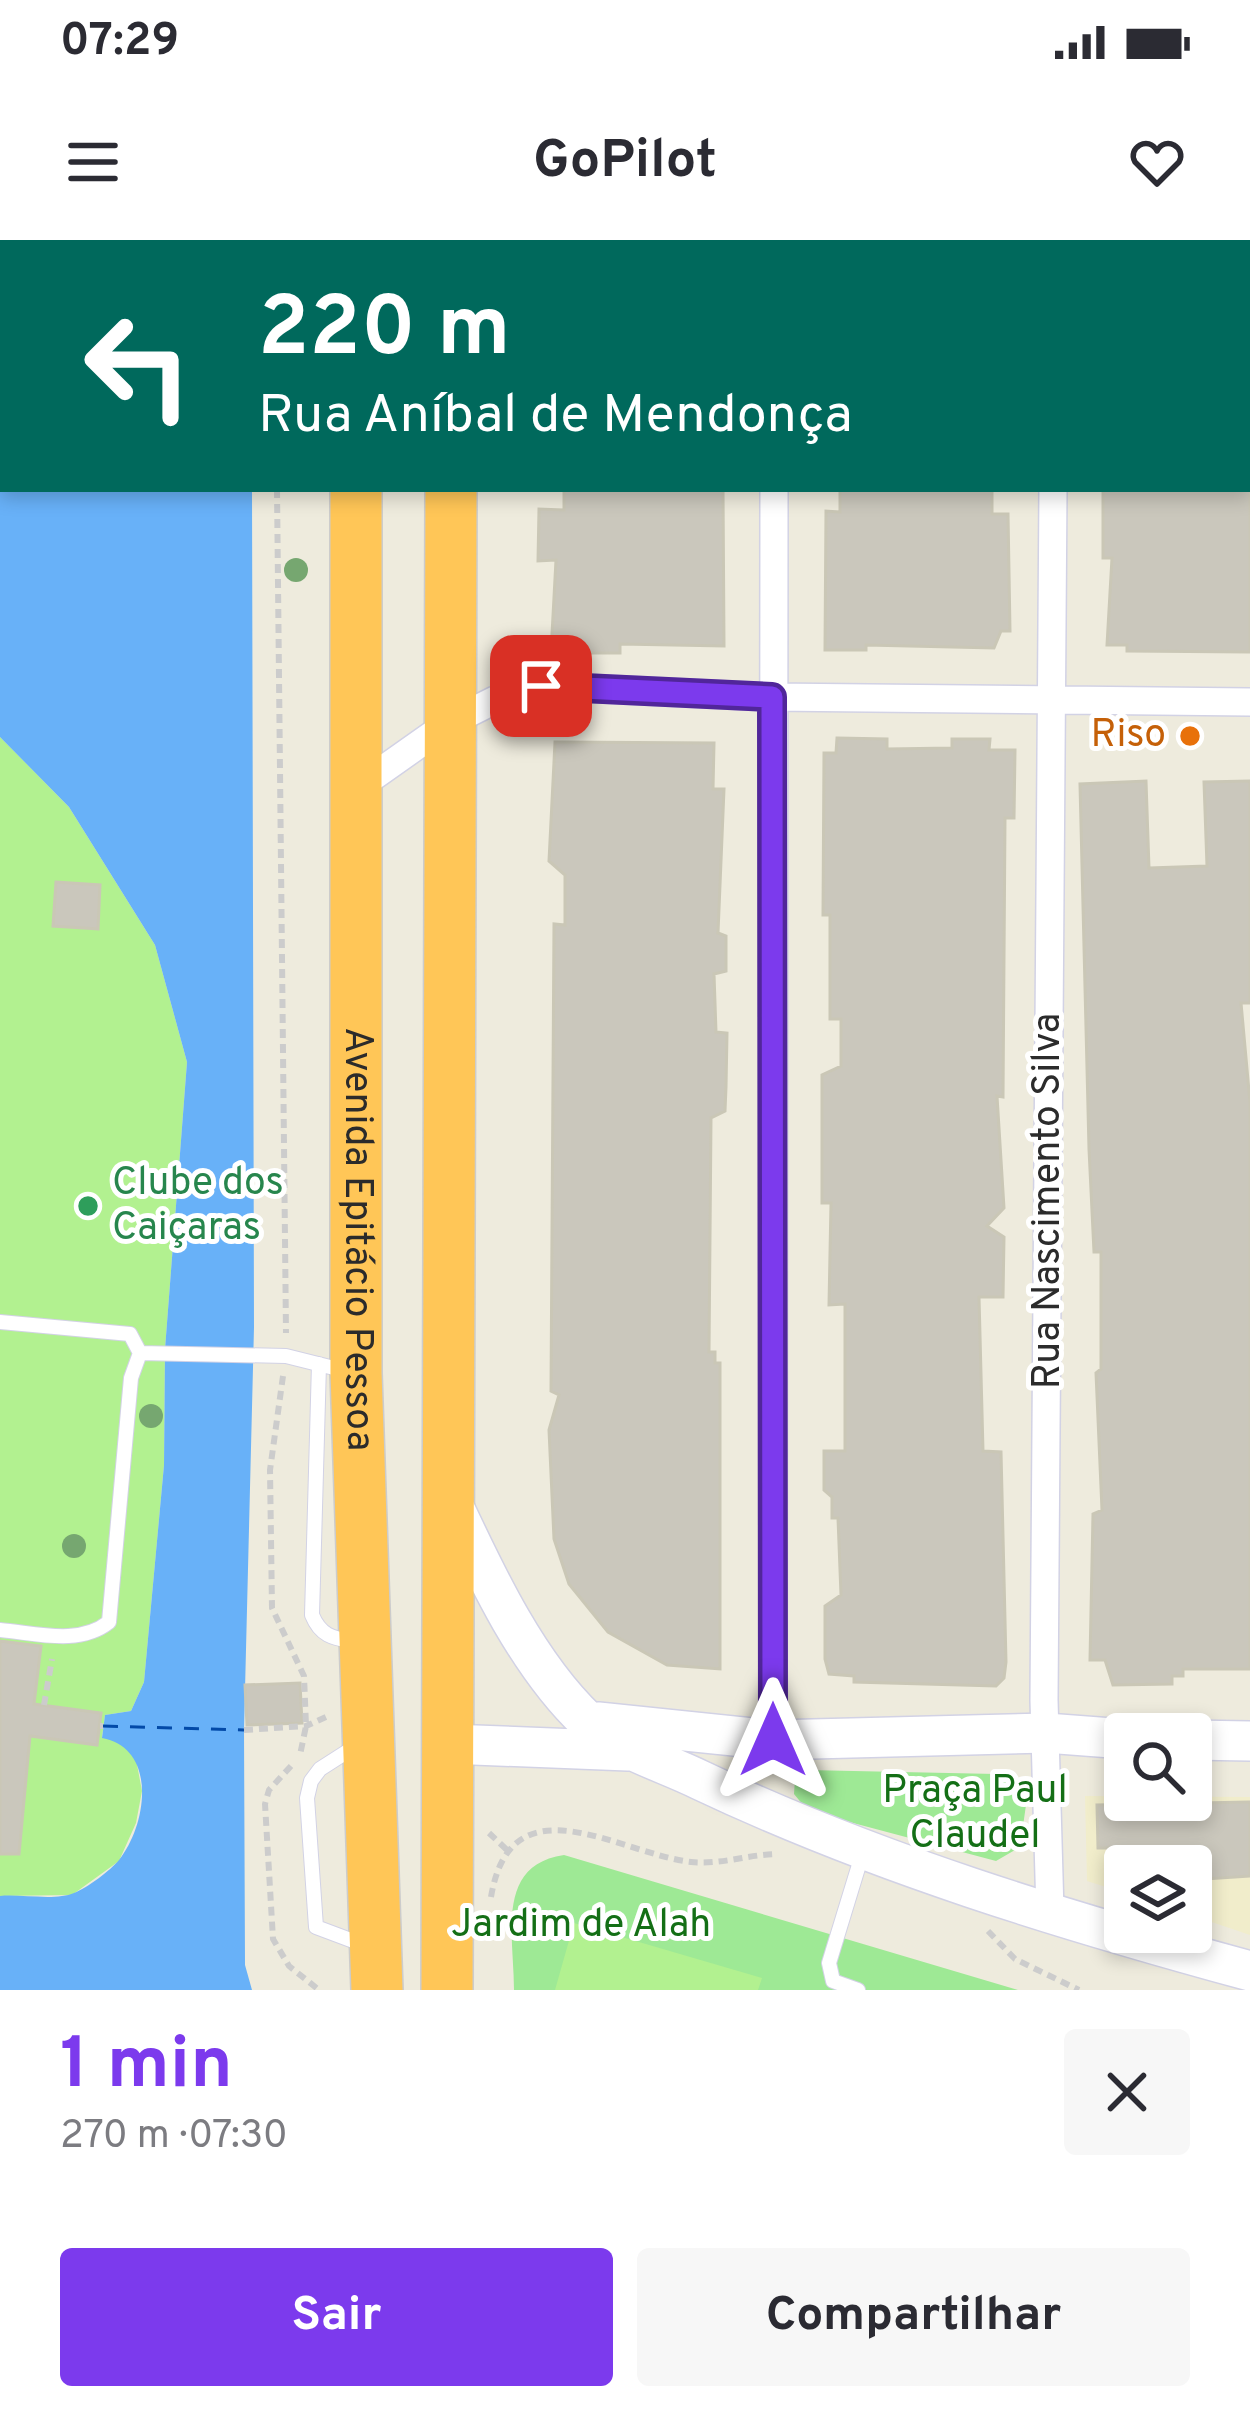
<!DOCTYPE html>
<html lang="pt">
<head>
<meta charset="utf-8">
<style>
	body { margin:0; font-family:Overpass,sans-serif; background:#f7f7f7; color:#2b2b33; height:100vh; display:flex; flex-direction:column; font-size:45px; white-space:nowrap }
	* { box-sizing:border-box; margin:0 }
	p { font-size:39px; color:#7c7c81 }
	.icon { flex:none; width:66px; height:66px; fill:none; stroke:currentColor; stroke-width:2; stroke-linecap:round; stroke-linejoin:round }
	.map { position:relative; height:1750px; overflow:hidden }
	.panel { display:flex; flex-direction:column; background:#fff; flex:1 }
	.panel>* { flex:none }
	.guide { position:absolute; left:0px; top:0px; width:1251px; height:252px; box-shadow:0 6px 18px #0003; background:#00695c; color:#fff; overflow:hidden }
	.controls { position:absolute; left:1104px; top:1473px; display:grid; gap:24px }
	.controls a { display:grid; place-items:center; width:108px; height:108px; border-radius:12px; background:#fff; box-shadow:0 6px 18px #0003; font-size:60px }
	.pin { position:absolute; display:grid; place-items:center; width:102px; height:102px; color:#fff; margin:-51px; border-radius:24px; box-shadow:0 6px 18px #0006 }
	.me { position:absolute; width:132px; margin:-66px; rotate:0deg; stroke-linejoin:round; filter:drop-shadow(0 0 9px #0008) }
	.turn { display:flex; align-items:center; gap:42px; height:252px; padding:0 60px; font-size:54px }
	.turn .icon { width:156px; height:156px; stroke-width:2.5 }
	.turn b { display:block; font-size:84px; line-height:102px }
	.round { display:grid; place-items:center; flex:none; width:126px; height:126px; border-radius:12px; background:#f7f7f7 }
	.overview { display:flex; align-items:center; justify-content:space-between; height:204px; padding:0 60px }
	h1 { font-size:72px; font-weight:700; line-height:90px; color:#7c3aed }
	.cta { display:flex; gap:24px; margin-top:auto; padding:24px 60px }
	.cta a { flex:1; height:138px; border-radius:12px; background:#7c3aed; color:#fff; font-size:48px; font-weight:700; line-height:138px; text-align:center }
	.cta a+a { background:#f7f7f7; color:#2b2b33 }
	.status { display:flex; justify-content:space-between; align-items:center; height:84px; padding:0 60px; background:#fff; direction:ltr }
	.status svg { height:33px; fill:currentColor }
	header { display:flex; justify-content:space-between; align-items:center; height:156px; padding:0 60px; background:#fff; font-size:54px; font-weight:700 }
	.map>svg:first-child { display:block }
	.education { fill:#f1edcb }
	.green { fill:#9ee995 }
	.pitch { fill:#b2f190 }
	.water { fill:#68b1f8 }
	.lines { fill:none; stroke-linecap:round; stroke-linejoin:round }
	.ferry { stroke:#034aa8; stroke-width:3; stroke-dasharray:15 12; stroke-linecap:butt }
	.building { fill:#cac7bc; stroke:#cac7b6; stroke-width:3 }
	.lane-casing { stroke:#d2d2e5; stroke-width:16 }
	.street-casing { stroke:#d2d2e5; stroke-width:30 }
	.secondary-casing { stroke:#d2d2e5; stroke-width:42 }
	.highway-casing { stroke:#ccc; stroke-width:54 }
	.path { stroke:#ccc; stroke-width:6; stroke-dasharray:9 6; stroke-linecap:butt }
	.lane { stroke:#fff; stroke-width:14 }
	.street { stroke:#fff; stroke-width:27 }
	.secondary { stroke:#fff; stroke-width:39 }
	.highway { stroke:#ffc657; stroke-width:51 }
	.tree { fill:#76a770 }
	.route-casing { stroke:#51269a; stroke-width:30 }
	.route { stroke:#7c3aed; stroke-width:21 }
	.food-dot { fill:#e8710a; stroke:#fff; stroke-width:4.5 }
	.leisure-dot { fill:#2e9e5b; stroke:#fff; stroke-width:4.5 }
	.labels { text-anchor:middle; dominant-baseline:central; stroke-width:10; stroke-linejoin:round; paint-order:stroke }
	.food-label { font-size:39px; fill:#c56008; stroke:#fff; text-anchor:end }
	.leisure-label { font-size:39px; fill:#27864d; stroke:#fff; text-anchor:start }
	.street-label { font-size:39px; fill:#2b2b2b; stroke:#fff }
	.park-label { font-size:39px; fill:#146f16; stroke:#fff }
</style>
</head>
<body>
<div class="status"><b>07:29</b><svg viewBox="0 0 49 12"><path d="M0 12V9h3v3zM5 12V6h3v6zM10 12V3h3v9zM15 12V0h3v12zM26 1h20v11H26zM47 4h2v5h-2z"/></svg></div>
<header><svg class="icon" aria-label="menu" viewBox="0 0 24 24"><path d="M4 6h16M4 12h16M4 18h16"/></svg>GoPilot<svg class="icon" aria-label="heart" viewBox="0 0 24 24"><path d="M12 20l-8-8c-3-5 5-10 8-4 3-6 11-1 8 4z"/></svg></header>
<div class="map">
<svg width="1250" height="1750" viewBox="0 0 1250 1750">
	<rect width="100%" height="100%" fill="#eeebdd"/>
	<path class="education" d="M1085,1556l165,1v138l-59,-20v-49h-66v27l-38,-12z"/>
	<path class="green" d="M806,1530l190,4 32,17 -8,56 -24,14 -188,-50 -14,-17 1,-15z
		M564,1615l454,135h-504c0,-54 -19,-125 50,-135z"/>
	<path class="pitch" d="M0,497l69,70 86,138 32,117 -22,287 -1,116 -20,217 -13,29 -26,4 -3,22 17,4 16,13 7,37 -6,32 -17,38 -47,34 -72,1z
		M574,1683l188,55 -4,12h-203z"/>
	<path class="water" d="M0,0h252l-249,3v246h249l2,838 -10,403 1,235 7,25h-252v-94c21,-2 56,5 74,-3 13,-5 37,-23 45,-33 29,-37 38,-112 -17,-122l3,-23 26,-4 13,-29 20,-217 1,-116 22,-287 -32,-117 -86,-138 -69,-70z"/>
	<g class="lines">
		<path class="ferry" d="M103,1486l141,4"/>
	</g>
	<path class="building" d="M564,249h159l1,157 -104,-2v9h-69l5,-93 -18,1 1,-52 25,1z
		M840,249h152v25h16l2,117h-9l-7,17 -128,-3v5h-41l1,-139 14,1z
		M1103,249h147v163l-123,-1v-6h-20l5,-87h-9z
		M837,498l50,1v10l65,-1v-9h38l-1,11h26l-1,68h-9l-2,279 -6,-1 7,112 -17,18 17,11 -1,60h-24l4,154 18,1 5,210 -2,16 -8,8 -142,-4v-6l-25,-2 -4,-15v-53l16,-11 -3,-77h-6v-21l-8,-7v-39h21v-147l-16,1 2,-102h-9v-128l19,-9v-47h-11v-104h-7l1,-162h12z
		M555,502l159,1 -1,46h11l-6,144 8,3v35l-12,3 2,58 11,1 -1,54 -1,24 -14,7 -2,234h6v11h5v306l-53,-4 -59,-33 -39,-48 -15,-45 -5,-109 10,-35 -8,-4 3,-467 11,1v-50l-16,-14z
		M1146,541l3,87 58,-2 -3,-84 46,-1v222h-9l9,99v567h-67v7h-11v8l-59,1 -8,-25h-15l3,-146 9,-4 -6,-137 5,-4v-117h-7l-5,-103 -9,-365z
		M56,642l44,3 -2,44 -45,-3z
		M0,1401l41,5 -7,58 67,9 -4,32 -67,-9 -11,118h-19z
		M300,1443l2,40 -55,2 -2,-40z
		M1250,1562v74l-59,4v-32h-93l-1,-43z"/>
	<g class="lines">
		<g class="lane-casing">
			<path id="lane" d="M0,1082l130,12 10,19
				M319,1124l-7,251c9,22 22,23 43,27
				M0,1390c36,3 79,16 109,-8l22,-244 9,-25 146,3 60,15
				M359,1504l-39,25 -9,12 -4,17 9,129 48,18
				M858,1750l-25,-9 -4,-18 33,-108"/>
		</g>
		<g class="street-casing">
			<path id="street" d="M777,3v-3
				M1054,3v-3
				M357,548l92,-65 46,-23 46,-14 230,11 479,5
				M773,1500l1,-1251
				M1050,1672l-6,-212 9,-1211"/>
		</g>
		<g class="secondary-casing">
			<path id="secondary" d="M453,1265c34,73 75,160 134,216 29,28 77,41 113,59 175,83 363,140 550,191
				M598,1482l175,18 273,-7 79,6
				M1191,1500l59,1
				M449,1504l179,7"/>
		</g>
		<g class="highway-casing">
			<g id="highway">
				<path d="M356,0v3"/>
				<path d="M453,3v-3"/>
				<path id="s1" d="M356,249v884l21,617"/>
				<path d="M447,1750l4,-1501"/>
			</g>
		</g>
		<path class="path" d="M277,3v-3
			M277,249l9,844
			M283,1136l-13,94 2,138 32,68 2,50 -6,29
			M44,1465l8,-46
			M100,1486h3
			M244,1490l62,-4 22,-10
			M291,1526l-22,24 -4,14 8,135 16,27 30,24
			M489,1593l18,17
			M491,1657c20,-120 129,-43 200,-35 28,3 56,-7 84,-8
			M988,1691l27,28 64,31"/>
		<use href="#lane" class="lane"/>
		<use href="#street" class="street"/>
		<use href="#secondary" class="secondary"/>
		<use href="#highway" class="highway"/>
	</g>
	<g class="tree">
		<circle cx="296" cy="330" r="12"/>
		<circle cx="151" cy="1176" r="12"/>
		<circle cx="74" cy="1306" r="12"/>
	</g>
	<g class="lines">
		<g class="route-casing">
			<path id="route" d="M541,446l231,11 1,1043"/>
		</g>
		<use href="#route" class="route"/>
	</g>
	<circle class="food-dot" cx="1190" cy="496" r="12"/>
	<circle class="leisure-dot" cx="88" cy="966" r="12"/>
	<g class="labels">
		<g class="food-label">
			<text x="1166" y="496">Riso</text>
		</g>
		<g class="leisure-label">
			<text x="112" y="944">Clube dos<tspan x="112" dy="45">Caiçaras</tspan></text>
		</g>
		<g class="street-label">
			<text transform="translate(1049 961) rotate(-90)">Rua Nascimento Silva</text>
			<text stroke="none"><textPath href="#s1" startOffset="750">Avenida Epitácio Pessoa</textPath></text>
		</g>
		<g class="park-label">
			<text x="975" y="1552">Praça Paul<tspan x="975" dy="45">Claudel</tspan></text>
			<text x="581" y="1686">Jardim de Alah</text>
		</g>
	</g>
</svg>
<div class="controls">
<a><svg class="icon" aria-label="search" viewBox="0 0 24 24"><circle cx="10" cy="10" r="6"/><path d="M15 15l6 6"/></svg></a>
<a><svg class="icon" aria-label="layers" viewBox="0 0 24 24"><path d="M12 4l9 5-9 5-9-5zM3 14l9 5 9-5"/></svg></a>
</div>
<div class="pin" style="left:541px;top:446px;background:#d93025"><svg class="icon" aria-label="arrive" viewBox="0 0 24 24"><path d="M6 21V4h12l-3 4 3 4H6"/></svg></div>
<svg class="me" style="left:773px;top:1500px" viewBox="-20 -20 40 40"><path d="M0-17L14 15 0 8-14 15z" fill="#7c3aed" stroke="#fff" stroke-width="4"/></svg>
<div class="guide">
<div class="turn"><svg class="icon" aria-label="left" viewBox="0 0 24 24"><path d="M17 20v-9H6M10 6l-5 5 5 5"/></svg><div><b>220 m</b>Rua Aníbal de Mendonça</div></div>
</div>
</div>
<section class="panel">
<div class="overview"><div><h1>1 min</h1><p>270 m · 07:30</p></div><a class="round"><svg class="icon" aria-label="close" viewBox="0 0 24 24"><path d="M6 6l12 12M18 6L6 18"/></svg></a></div>
<div class="cta"><a>Sair</a><a>Compartilhar</a></div>
</section>
</body>
</html>
